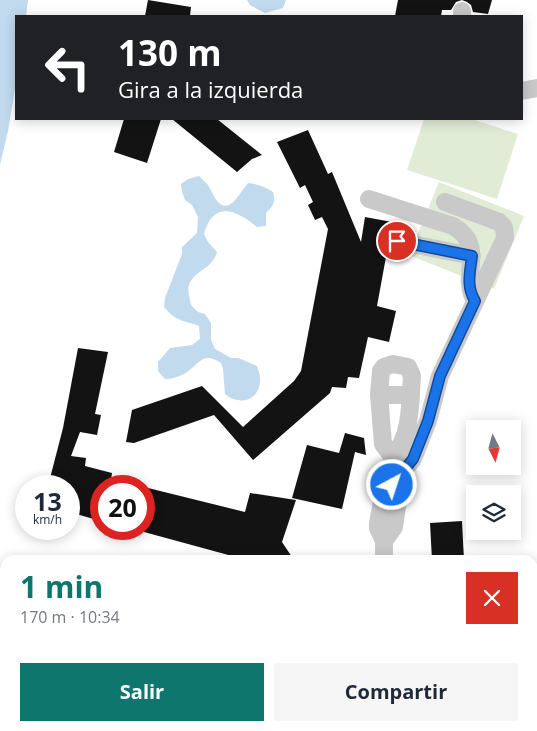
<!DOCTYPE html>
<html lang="es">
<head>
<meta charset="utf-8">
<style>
	body { margin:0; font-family:"Open Sans",sans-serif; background:#f6f6f7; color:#1f2937; height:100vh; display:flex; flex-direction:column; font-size:19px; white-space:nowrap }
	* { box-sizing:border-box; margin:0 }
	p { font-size:16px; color:#747a83 }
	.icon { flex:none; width:28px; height:28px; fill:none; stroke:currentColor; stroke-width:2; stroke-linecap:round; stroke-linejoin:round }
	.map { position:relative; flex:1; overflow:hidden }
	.sheet { position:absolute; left:0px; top:555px; width:538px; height:176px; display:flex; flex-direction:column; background:#fff; border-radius:15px 15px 0 0; box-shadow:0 2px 12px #0003 }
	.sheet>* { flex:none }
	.guide { position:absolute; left:15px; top:15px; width:508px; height:105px; border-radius:0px; box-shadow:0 2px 12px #0003; background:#202124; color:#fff; overflow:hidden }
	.needle { width:32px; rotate:174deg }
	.fabs { position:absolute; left:466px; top:420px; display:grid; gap:10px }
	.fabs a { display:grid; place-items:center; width:55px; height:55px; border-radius:0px; background:#fff; box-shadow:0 2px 12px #0003; font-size:25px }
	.speed { position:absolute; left:15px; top:475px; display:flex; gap:10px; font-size:25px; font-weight:700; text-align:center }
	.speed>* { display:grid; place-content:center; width:65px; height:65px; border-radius:50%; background:#fff; box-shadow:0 2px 12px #0003; line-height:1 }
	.speed small { font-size:12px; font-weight:400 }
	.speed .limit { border:8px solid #d22; background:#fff; color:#111 }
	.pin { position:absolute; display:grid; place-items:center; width:42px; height:42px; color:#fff; margin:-21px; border:2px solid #fff; border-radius:50%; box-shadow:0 1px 5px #0007 }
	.me { position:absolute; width:55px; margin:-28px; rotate:40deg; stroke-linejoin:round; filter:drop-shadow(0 0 4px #0008) }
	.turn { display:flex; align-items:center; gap:18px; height:105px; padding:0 20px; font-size:22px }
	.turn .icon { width:65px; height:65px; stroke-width:2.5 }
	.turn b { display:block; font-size:35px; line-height:42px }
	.round { display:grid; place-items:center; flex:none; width:52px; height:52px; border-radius:0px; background:#f6f6f7 }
	.overview { display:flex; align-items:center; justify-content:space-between; height:85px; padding:0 20px }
	h1 { font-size:30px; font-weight:700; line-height:38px; color:#0f766e }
	.cta { display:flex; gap:10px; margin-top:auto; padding:10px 20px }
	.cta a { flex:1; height:58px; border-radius:0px; background:#0f766e; color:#fff; font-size:20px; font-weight:700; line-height:58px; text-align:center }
	.cta a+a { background:#f6f6f7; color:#1f2937 }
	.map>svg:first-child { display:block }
	.green { fill:#e1ecd7 }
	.water { fill:#c1daee }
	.building { fill:#131313 }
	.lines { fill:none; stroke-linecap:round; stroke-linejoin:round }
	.path { stroke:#c9c9c9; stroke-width:2.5; stroke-dasharray:2.5 2.5; stroke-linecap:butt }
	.minor { stroke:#c9c9c9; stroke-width:18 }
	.route-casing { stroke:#114b97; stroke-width:12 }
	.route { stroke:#1a73e8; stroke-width:9 }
</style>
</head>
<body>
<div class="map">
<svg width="537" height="731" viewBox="0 0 537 731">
	<rect width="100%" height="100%" fill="#fff"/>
	<path class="green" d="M424,119h48l46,15 -21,65 -90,-29z
		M439,182l85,34 -30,73 -85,-34z"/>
	<path class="water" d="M0,0h28l-2,16h-10v67l-8,48 -8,34z
		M247,0h39l-3,8 -18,5 -15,-8z
		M199,176c3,3 6,6 9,9 6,10 13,32 28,14 4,-5 8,-11 12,-16 10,1 17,4 25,9 3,10 0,14 -7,21v13l-9,1c-22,-18 -44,-26 -53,7l4,8 9,10c-5,18 -23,18 -28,33 -2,6 1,14 2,20l7,7 7,2 6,9v17l4,9 16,9h7l19,8c1,4 3,8 3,12 1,22 -20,29 -35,16l-2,-25 -2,-6c-19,-13 -22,2 -37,11 -6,3 -13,5 -19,5l-7,-8v-9l12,-14 22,-3 8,-6 -1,-13c-7,-3 -15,-4 -21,-7 -6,-3 -10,-8 -14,-12l1,-9 17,-44v-7l15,-14 1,-16 -6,-12 -7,-5 -3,-8 -1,-8 7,-5z"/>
	<path class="building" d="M148,0l43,7 -1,9h-45z
		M398,0h94l-4,14 -15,-2 -2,-7 -4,-3 -5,-2 -6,2 -5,8h-9l-1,6h-46z
		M124,119h37l-14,44 -33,-11z
		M172,119h45l45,36 -10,4 -15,13z
		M308,130l20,44 4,-2 29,70 4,-25 27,5 -2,11 -3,6 1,7 -11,60 19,5 -7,31 -21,-5 -9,41 -11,-1 -2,11 -14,-1 -2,6 -77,67 -39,-45 -80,28 -8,-1 6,-32 70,-24 41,41 51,-46 7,-10 27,-142 -6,-12 -7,3 -7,-15 5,-3 -8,-17 -5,3 -23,-46z
		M78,348l30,4 -13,62 6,1 -4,20 -17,-3 -9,24 15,2 -1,8 27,7 -2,13h-9v35l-32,-9v-26h-21l15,-58z
		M345,433l19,5 2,17 -11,-3 -13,57 -50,-11 15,-53 32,8z
		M144,487l101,25 5,-19 46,7 -14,42 12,18h-58l-4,-4 -88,-24z
		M462,521l2,39h-32l-2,-37z"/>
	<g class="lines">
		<path class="path" d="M532,625h5
			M537,656l-2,4 2,28
			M536,731l1,-2"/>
		<path class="minor" d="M462,16v-5
			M521,91l16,-3
			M369,199l84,27c35,21 6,46 22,75
			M397,241l75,15
			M393,364l15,3 4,9c-2,24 0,63 -20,80l-9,-12 -4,-49 2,-24 3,-4z
			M379,395h32
			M392,474l12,-4 9,-11 15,-38 12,-45 65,-138 -1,-11 -5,-5 -54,-20
			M384,541l10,-14 4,-26 -6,-16v-21
			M384,560v-19l-6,-13v-5l5,-26 9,-12
			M390,726v5"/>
	</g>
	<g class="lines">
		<g class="route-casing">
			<path id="route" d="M392,485v-11l12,-4 9,-11 15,-38 12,-45 35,-75c-9,-15 -5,-28 -3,-45l-75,-15"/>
		</g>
		<use href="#route" class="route"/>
	</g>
</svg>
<div class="fabs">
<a><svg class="needle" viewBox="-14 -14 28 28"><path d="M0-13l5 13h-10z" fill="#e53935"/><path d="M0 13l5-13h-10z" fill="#747a83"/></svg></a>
<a><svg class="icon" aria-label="layers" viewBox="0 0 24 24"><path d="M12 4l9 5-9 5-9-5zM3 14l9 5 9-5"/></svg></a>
</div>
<div class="speed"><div>13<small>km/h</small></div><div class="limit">20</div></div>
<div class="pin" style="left:397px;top:241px;background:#d93025"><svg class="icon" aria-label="arrive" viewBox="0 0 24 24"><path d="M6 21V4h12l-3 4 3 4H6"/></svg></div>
<svg class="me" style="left:392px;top:485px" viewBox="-20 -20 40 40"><circle r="17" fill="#1a73e8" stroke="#fff" stroke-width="3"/><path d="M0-11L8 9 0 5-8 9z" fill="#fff"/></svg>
<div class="guide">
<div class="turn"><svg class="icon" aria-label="left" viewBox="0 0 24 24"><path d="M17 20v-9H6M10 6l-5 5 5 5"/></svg><div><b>130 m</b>Gira a la izquierda</div></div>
</div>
<section class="sheet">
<div class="overview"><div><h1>1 min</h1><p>170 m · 10:34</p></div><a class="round" style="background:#d93025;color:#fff"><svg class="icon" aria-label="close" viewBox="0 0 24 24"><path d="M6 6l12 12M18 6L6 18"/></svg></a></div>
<div class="cta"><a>Salir</a><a>Compartir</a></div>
</section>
</div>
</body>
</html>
